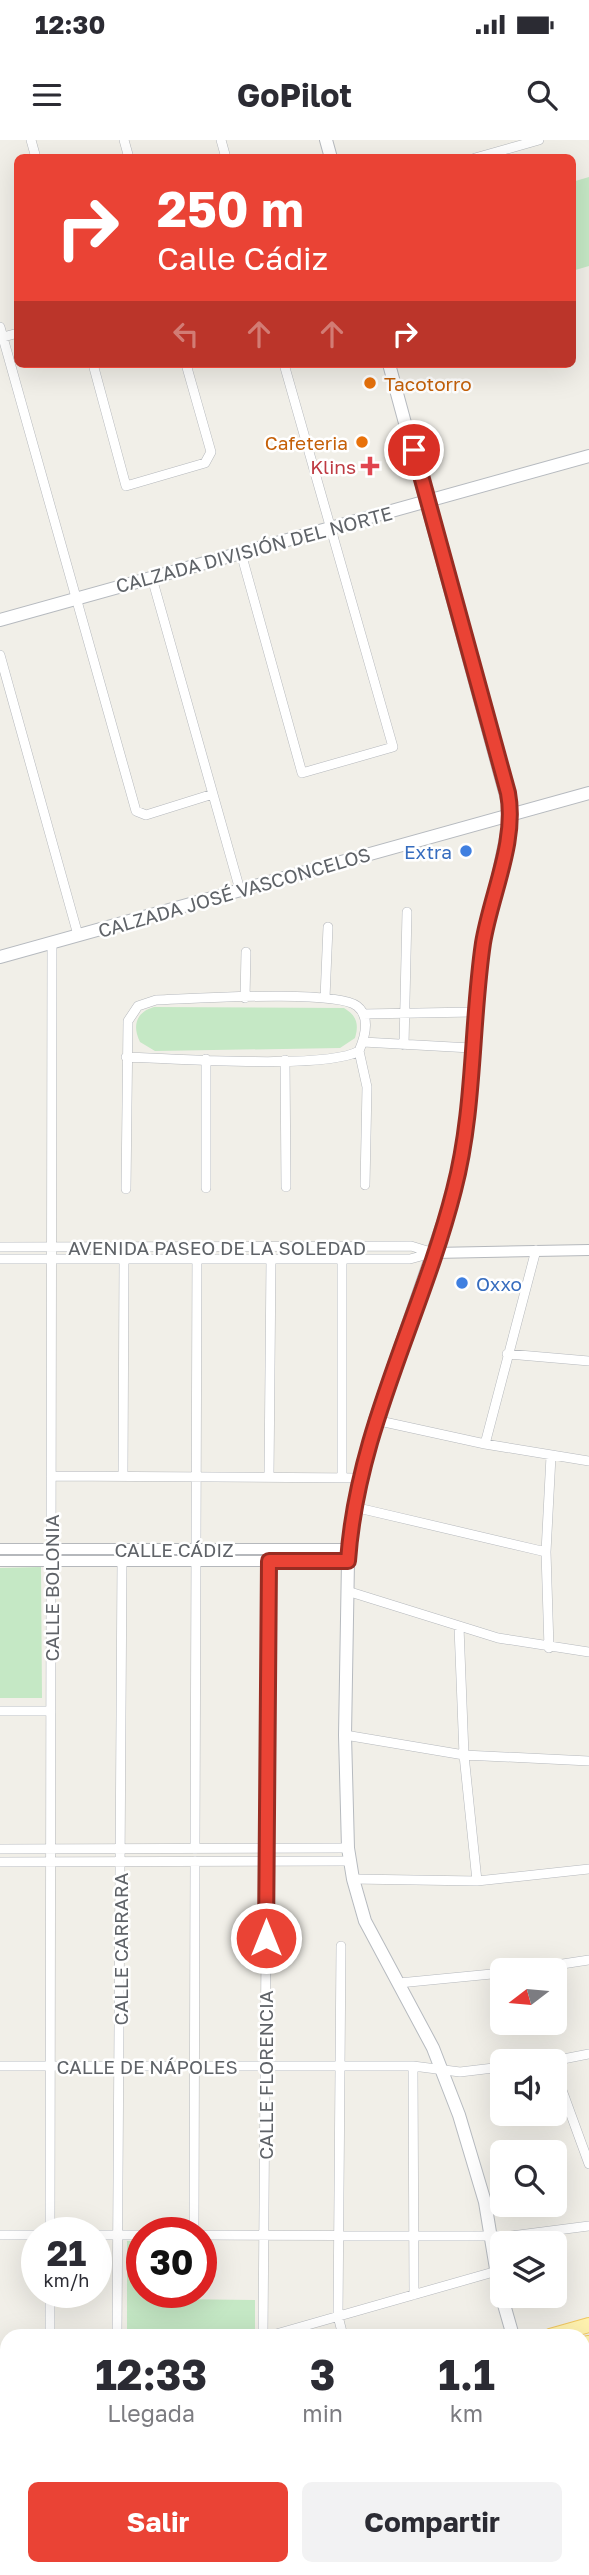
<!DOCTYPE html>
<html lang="es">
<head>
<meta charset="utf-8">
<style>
	body { margin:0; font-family:"Golos Text",sans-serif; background:#f2f2f3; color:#2b2b33; height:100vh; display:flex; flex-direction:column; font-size:26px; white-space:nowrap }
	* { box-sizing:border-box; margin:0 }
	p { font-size:23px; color:#7c7c81 }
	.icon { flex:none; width:38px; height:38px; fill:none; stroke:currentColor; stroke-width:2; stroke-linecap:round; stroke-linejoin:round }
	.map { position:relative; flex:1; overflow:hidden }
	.side { position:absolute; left:0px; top:2189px; width:590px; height:247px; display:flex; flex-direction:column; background:#fff; border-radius:21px 21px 0 0; box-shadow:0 7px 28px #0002 }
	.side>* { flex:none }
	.hud { position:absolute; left:14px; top:14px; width:562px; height:214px; border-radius:10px; box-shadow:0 7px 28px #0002; background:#ea4335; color:#fff; overflow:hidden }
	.needle { width:46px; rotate:254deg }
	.fabs { position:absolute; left:490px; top:1818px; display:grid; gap:14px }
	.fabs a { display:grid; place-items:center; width:77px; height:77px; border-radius:10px; background:#fff; box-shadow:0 7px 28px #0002; font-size:35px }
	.speed { position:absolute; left:21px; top:2077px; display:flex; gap:14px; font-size:35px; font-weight:700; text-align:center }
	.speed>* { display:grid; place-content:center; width:91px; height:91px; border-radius:50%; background:#fff; box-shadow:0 7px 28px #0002; line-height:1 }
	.speed small { font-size:18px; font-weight:400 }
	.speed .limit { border:10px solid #d22; background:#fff; color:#111 }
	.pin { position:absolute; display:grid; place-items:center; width:60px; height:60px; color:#fff; margin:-30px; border:4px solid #fff; border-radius:50%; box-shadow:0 2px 7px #0007 }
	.me { position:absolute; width:77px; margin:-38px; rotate:0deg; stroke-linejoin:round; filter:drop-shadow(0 0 5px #0008) }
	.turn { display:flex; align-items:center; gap:24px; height:147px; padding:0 28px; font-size:32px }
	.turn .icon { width:91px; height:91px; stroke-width:2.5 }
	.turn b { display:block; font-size:49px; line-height:60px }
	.lanes { display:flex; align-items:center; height:66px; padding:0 28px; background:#0003; justify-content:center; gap:35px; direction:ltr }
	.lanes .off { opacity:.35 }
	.eta { display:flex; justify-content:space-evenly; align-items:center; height:119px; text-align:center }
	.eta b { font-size:42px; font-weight:700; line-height:49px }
	.button { display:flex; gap:14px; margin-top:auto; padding:14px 28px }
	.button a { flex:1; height:80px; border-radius:10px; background:#ea4335; color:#fff; font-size:28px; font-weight:700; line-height:80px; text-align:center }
	.button a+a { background:#f2f2f3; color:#2b2b33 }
	.status { display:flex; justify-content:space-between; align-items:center; height:49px; padding:0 35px; background:#fff; direction:ltr }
	.status svg { height:19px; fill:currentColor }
	header { display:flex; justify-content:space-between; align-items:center; height:91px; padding:0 28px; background:#fff; font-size:32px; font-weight:700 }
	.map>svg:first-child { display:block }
	.green { fill:#c5e8c5 }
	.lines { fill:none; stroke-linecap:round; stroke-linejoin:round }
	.minor-casing { stroke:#b5b8bc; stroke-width:10 }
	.tertiary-casing { stroke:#b5b8bc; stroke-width:12 }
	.secondary-casing { stroke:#b6babf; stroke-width:14 }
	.primary-casing { stroke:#f2c960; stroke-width:16 }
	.minor { stroke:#fff; stroke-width:9 }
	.tertiary { stroke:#fff; stroke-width:10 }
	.secondary { stroke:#fff; stroke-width:12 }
	.primary { stroke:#fff2af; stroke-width:14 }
	.route-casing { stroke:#982c22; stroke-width:18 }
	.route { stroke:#ea4335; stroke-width:12 }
	.food-dot { fill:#e8710a; stroke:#fff; stroke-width:2.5 }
	.health-dot { fill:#e0444e; stroke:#fff; stroke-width:2.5 }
	.shop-dot { fill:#3f7fe0; stroke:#fff; stroke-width:2.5 }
	.labels { text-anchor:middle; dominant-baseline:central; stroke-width:5; stroke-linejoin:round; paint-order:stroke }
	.food-label { font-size:19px; fill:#c56008; stroke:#fff; text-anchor:start }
	.health-label { font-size:19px; fill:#be3a42; stroke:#fff; text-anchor:end }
	.street-label { font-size:19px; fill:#5f6368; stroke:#fff }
	.shop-label { font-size:19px; fill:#366cbe; stroke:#fff; text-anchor:end }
</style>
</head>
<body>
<div class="status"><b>12:30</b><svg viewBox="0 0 49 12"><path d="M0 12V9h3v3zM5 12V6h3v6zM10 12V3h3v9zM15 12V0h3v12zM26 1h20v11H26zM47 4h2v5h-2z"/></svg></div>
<header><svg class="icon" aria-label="menu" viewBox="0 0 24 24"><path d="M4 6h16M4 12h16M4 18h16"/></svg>GoPilot<svg class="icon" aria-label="search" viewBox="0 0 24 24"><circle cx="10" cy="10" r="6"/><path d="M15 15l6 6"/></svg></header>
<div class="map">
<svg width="589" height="2435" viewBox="0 0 589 2435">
	<rect width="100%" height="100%" fill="#f1efe8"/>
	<path class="green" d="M589,37v89l-17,5v-89z
		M154,867l190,1c13,8 15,16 11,30l-15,10 -185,3 -15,-9c-8,-16 -4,-30 14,-35z
		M41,1427l1,131h-42v-130z
		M127,2101h15v51l24,1 1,6 88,1v36h-128z
		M583,2370h6v65h-361l16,-6h339z"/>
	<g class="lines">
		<g class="minor-casing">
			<path id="minor" d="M31,0l5,18
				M124,0l5,18
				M221,0l5,18
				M475,18l64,-18
				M0,187l136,484 10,4 67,-21
				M0,198l18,-5
				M93,224l33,122 79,-23 6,-11 -25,-88
				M241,413l61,220 91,-26 -109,-383
				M152,438l88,312
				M0,515l78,280
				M245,858l1,-46
				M325,858l3,-71
				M363,874l111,-2
				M363,902l108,6
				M404,905l3,-133
				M359,911l8,36 -2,98
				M126,917c45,1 200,13 233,-6 6,-14 12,-34 -2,-45 -21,-17 -167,-7 -201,-6l-18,6 -10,15 -2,168
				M285,920l1,127
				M206,1048v-129
				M0,1107l411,-1 23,7
				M0,1119h410l22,-6
				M507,1214l82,7
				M375,1280l110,24 104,17
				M485,1304l51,-194
				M51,1336l309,2
				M123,1336l1,-217
				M269,1337l2,-218
				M342,1338v-219
				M354,1367l192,45
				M347,1451l151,47 91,14
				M459,1487l5,128 13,126
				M549,1508l-3,-96 5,-96
				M0,1571h51
				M345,1595l119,20 125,6
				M0,1709l348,-1
				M195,1709l2,-602
				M0,1722l349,-1
				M353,1739l124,2 112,-12
				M341,1806l-3,370 5,20
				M523,1830l66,-10
				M399,1843l103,-10
				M548,1922l41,-8
				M0,1926h413l47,6 42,-5
				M413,1926l1,229
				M555,1931l34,93
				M50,2093l2,-1291
				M194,2093l1,-372
				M0,2095h37
				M96,2095h46
				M201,2095l310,1 78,-10
				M50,2196v-44
				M117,2196l5,-775
				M263,2196l6,-775
				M269,2196l228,-65
				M0,2271l7,-2
				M583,2279l6,-2
				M583,2292h6
				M0,2433l9,-4"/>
		</g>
		<g class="tertiary-casing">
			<path id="tertiary" d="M434,1113l155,-3
				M0,1409h349
				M0,1421h348"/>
		</g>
		<g class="secondary-casing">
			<path id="secondary" d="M326,0l5,18
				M389,224l122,450 -31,149 -12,150 -14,78 -79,229 -21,87 -6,54 -3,174 3,113 5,31 12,42 68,127 26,67 26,87 14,85 14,49
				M0,480l589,-164
				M0,817l589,-164"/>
		</g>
		<g class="primary-casing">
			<path id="primary" d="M550,2196l39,-11
				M583,2204l6,-1
				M0,2349l7,-2
				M0,2368l7,-2"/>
		</g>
		<use href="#minor" class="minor"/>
		<use href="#tertiary" class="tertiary"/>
		<use href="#secondary" class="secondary"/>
		<use href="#primary" class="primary"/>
	</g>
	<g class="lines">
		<g class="route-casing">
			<path id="route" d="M266,1798l3,-377h79c9,-131 74,-245 106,-371 21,-80 17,-165 29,-247 8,-49 34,-101 25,-150l-94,-343"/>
		</g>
		<use href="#route" class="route"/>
	</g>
	<g class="food-dot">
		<circle cx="370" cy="243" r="7"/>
		<circle cx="362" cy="302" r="7"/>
	</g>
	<path class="health-dot" d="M366.5 315.5h7v7h7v7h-7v7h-7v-7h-7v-7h7z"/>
	<g class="shop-dot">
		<circle cx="466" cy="711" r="7"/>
		<circle cx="462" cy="1143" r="7"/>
	</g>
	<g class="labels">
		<g class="food-label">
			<text x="384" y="243">Tacotorro</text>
			<text x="348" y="302" text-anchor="end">Cafeteria</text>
		</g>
		<g class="health-label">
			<text x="356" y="326">Klins</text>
		</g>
		<g class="street-label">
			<text transform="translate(254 409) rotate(-15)">CALZADA DIVISIÓN DEL NORTE</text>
			<text transform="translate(234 752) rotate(-16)">CALZADA JOSÉ VASCONCELOS</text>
			<text x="217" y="1107">AVENIDA PASEO DE LA SOLEDAD</text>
			<text x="174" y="1409">CALLE CÁDIZ</text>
			<text transform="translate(51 1448) rotate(-90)">CALLE BOLONIA</text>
			<text transform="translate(120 1809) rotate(-90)">CALLE CARRARA</text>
			<text x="147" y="1926">CALLE DE NÁPOLES</text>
			<text transform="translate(265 1935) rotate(-90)">CALLE FLORENCIA</text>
		</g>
		<g class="shop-label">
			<text x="452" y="711">Extra</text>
			<text x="476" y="1143" text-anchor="start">Oxxo</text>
		</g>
	</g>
</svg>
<div class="fabs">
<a><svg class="needle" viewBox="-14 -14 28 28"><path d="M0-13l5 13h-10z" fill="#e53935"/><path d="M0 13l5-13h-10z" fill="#7c7c81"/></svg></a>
<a><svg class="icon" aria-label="sound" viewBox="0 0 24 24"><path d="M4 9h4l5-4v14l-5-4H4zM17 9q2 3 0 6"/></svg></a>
<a><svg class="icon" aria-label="search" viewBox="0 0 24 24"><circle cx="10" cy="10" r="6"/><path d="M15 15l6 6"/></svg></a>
<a><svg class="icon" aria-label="layers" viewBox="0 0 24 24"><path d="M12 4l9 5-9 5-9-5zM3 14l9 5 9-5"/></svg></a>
</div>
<div class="speed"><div>21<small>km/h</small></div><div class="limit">30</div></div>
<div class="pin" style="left:414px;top:310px;background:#d93025"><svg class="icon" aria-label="arrive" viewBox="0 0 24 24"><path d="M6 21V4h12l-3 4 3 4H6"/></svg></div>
<svg class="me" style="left:266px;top:1798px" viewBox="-20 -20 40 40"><circle r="17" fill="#ea4335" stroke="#fff" stroke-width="3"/><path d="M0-11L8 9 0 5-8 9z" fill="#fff"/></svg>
<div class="hud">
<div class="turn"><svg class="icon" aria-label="right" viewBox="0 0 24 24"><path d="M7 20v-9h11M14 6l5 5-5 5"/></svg><div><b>250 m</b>Calle Cádiz</div></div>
<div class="lanes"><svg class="icon off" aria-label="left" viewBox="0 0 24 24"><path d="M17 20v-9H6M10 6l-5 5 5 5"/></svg><svg class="icon off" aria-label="ahead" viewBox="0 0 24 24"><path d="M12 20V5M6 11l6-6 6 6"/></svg><svg class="icon off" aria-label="ahead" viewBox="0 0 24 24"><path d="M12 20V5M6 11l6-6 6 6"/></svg><svg class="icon" aria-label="right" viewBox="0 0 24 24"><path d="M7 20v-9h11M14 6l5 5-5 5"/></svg></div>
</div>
<section class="side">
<div class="eta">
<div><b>12:33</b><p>Llegada</p></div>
<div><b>3</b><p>min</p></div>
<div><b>1.1</b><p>km</p></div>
</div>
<div class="button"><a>Salir</a><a>Compartir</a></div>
</section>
</div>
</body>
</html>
